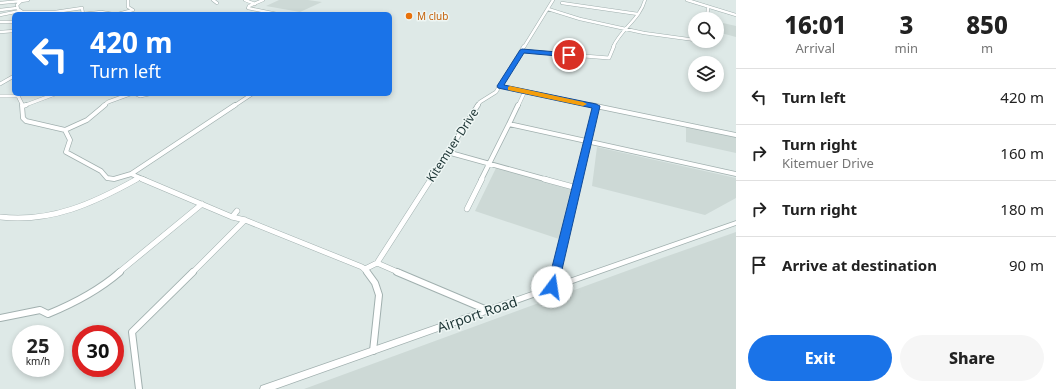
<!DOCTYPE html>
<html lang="en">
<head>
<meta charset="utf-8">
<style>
	body { margin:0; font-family:"Noto Sans",sans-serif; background:#f6f6f6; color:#222; height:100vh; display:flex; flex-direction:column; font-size:15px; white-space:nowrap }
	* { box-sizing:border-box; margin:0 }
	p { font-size:13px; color:#767676 }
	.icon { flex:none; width:22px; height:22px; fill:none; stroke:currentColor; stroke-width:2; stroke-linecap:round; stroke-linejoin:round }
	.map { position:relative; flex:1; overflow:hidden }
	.side { display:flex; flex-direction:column; background:#fff; width:320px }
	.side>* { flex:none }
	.hud { position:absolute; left:12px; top:12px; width:380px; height:84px; border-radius:6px; box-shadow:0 2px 6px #0003; background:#1a73e8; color:#fff; overflow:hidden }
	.buttons { position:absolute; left:688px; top:12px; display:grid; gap:8px }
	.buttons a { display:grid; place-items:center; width:36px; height:36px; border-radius:50%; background:#fff; box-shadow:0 2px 6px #0003; font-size:20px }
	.speed { position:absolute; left:12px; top:325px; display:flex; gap:8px; font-size:20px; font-weight:700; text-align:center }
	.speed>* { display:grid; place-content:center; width:52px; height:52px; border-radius:50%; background:#fff; box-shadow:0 2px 6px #0003; line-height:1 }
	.speed small { font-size:10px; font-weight:400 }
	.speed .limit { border:6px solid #d22; background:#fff; color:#111 }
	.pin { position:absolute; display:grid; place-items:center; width:34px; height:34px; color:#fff; margin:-17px; border:2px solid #fff; border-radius:50%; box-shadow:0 1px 4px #0007 }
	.me { position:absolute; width:44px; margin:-22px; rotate:14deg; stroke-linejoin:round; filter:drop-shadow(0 0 3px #0008) }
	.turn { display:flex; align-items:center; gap:14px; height:84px; padding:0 12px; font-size:18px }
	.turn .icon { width:52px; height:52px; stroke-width:2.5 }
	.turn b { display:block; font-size:28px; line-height:34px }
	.eta { display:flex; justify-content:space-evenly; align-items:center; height:68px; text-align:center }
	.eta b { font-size:24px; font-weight:800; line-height:28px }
	.action { display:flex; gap:8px; margin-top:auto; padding:8px 12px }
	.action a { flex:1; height:46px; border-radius:24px; background:#1a73e8; color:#fff; font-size:16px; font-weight:800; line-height:46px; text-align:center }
	.action a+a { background:#f6f6f6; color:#222 }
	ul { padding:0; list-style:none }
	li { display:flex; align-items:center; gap:12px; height:56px; padding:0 12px; border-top:1px solid #e0e0e0 }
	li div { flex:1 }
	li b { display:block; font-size:15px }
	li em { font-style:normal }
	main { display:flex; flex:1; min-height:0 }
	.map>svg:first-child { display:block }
	.built { fill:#cdd9d6 }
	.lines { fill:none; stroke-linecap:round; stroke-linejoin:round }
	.minor-far4-casing { stroke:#a1b0af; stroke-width:3.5 }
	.minor-far3-casing { stroke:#a1b0af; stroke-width:4 }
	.minor-far2-casing { stroke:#a1b0af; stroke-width:5.5 }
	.minor-far1-casing { stroke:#a1b0af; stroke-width:6 }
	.minor-casing { stroke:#a1b0af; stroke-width:8 }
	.tertiary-casing { stroke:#a1b0af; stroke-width:1.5 }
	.minor-far4 { stroke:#fff; stroke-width:2.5 }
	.minor-far3 { stroke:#fff; stroke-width:3 }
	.minor-far2 { stroke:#fff; stroke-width:4 }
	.minor-far1 { stroke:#fff; stroke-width:5 }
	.minor { stroke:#fff; stroke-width:6 }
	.tertiary { fill:#fff; fill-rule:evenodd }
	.route { fill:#1a73e8; stroke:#114b97 }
	.slow { fill:#f59e0b }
	.food-dot { fill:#e8710a; stroke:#eef6f4; stroke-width:1.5 }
	.labels { text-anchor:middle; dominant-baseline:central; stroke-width:3; stroke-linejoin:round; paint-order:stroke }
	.far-food-label { font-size:10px; fill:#c56008; stroke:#eef6f4; text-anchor:start }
	.street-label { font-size:12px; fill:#203838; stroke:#eef6f4 }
	.near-street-label { font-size:14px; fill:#203838; stroke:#eef6f4 }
</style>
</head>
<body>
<main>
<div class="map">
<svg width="736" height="389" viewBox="0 0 736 389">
	<rect width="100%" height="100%" fill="#dee9e7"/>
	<path class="built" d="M279,0h29l14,2 -22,10 -34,-6z
		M723,23l13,3v11l-15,-4z
		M686,126l50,11v16l-50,-11z
		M597,147l139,31v20l-31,17 -113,-29z
		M496,168l76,19 -10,53 -87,-29z
		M736,232v157h-432l358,-131z"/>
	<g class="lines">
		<g class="minor-far4-casing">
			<path id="minor-far4" d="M213,0l4,3
				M245,0l10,4
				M263,0l-14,6 -1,2 29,6
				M687,0l49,15
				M0,3l21,-2
				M562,3l76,11
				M548,9l32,10
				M0,10l17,-2
				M24,12h31l27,-4 1,6 18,-2 12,2
				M24,13l-6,-4 -1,-4 4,-4 7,-1
				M118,14l15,-4 -5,-3v-7
				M170,14h19
				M0,15l20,-4
				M580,19l64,14 51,7
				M707,19l1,-11
				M0,22h14
				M0,32l14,-1
				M524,47l29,-47
				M613,47c8,-18 27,-28 32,-47"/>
		</g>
		<g class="minor-far3-casing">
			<path id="minor-far3" d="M522,51l87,7 5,-12
				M0,84l14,-8
				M500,86l96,20
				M136,94l4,2 9,-2
				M0,96h18l5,10
				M23,106l32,-12
				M103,106l5,-4 22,-8
				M234,106l18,-12
				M477,106l3,-4 16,-10 28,-46
				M518,106l7,-15"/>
		</g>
		<g class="minor-far2-casing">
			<path id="minor-far2" d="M22,105l1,13 3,3 39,9 5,10 -4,12 35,19 6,7 7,1 17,-5 104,-69
				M591,105l145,30
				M23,106l3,-1
				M509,124l9,-19
				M65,130l22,-10 18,-15
				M447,152l101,28
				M131,174l14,6
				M135,180l3,-2
				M430,180l48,-75
				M481,180l28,-56 227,50
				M578,180l18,-74"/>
		</g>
		<g class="minor-far1-casing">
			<path id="minor-far1" d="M142,179l90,38 13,3 117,47 6,6
				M544,179l33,9
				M467,209l15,-30
				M0,217c51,6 94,-14 137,-38
				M232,217l5,-6
				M377,263l23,10
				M365,269l12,-6 54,-84
				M118,273l84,-69
				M192,273l53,-53
				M556,273l23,-94"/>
		</g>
		<g class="minor-casing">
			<path id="minor" d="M367,272l8,11 4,12 -6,56
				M397,272l90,38
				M553,287l4,-15
				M0,318l40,-8 8,4c27,-11 50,-23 72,-42
				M139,389l-7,-57 61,-60"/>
		</g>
		<g class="tertiary-casing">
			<path id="tertiary" d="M736,221v4l-461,164h-15l1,-3 3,-1z"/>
		</g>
		<use href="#minor-far4" class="minor-far4"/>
		<use href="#minor-far3" class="minor-far3"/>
		<use href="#minor-far2" class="minor-far2"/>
		<use href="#minor-far1" class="minor-far1"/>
		<use href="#minor" class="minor"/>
		<use href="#tertiary" class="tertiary"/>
	</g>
	<path class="route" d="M522,49l47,4 3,2 -3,2 -45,-4 -20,32 92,19 4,2 -42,181 -1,3 -5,2 -4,-2 -1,-3 45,-179 -94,-20 -1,-2 23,-36z"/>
	<path class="slow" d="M510,86l73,16 4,2 -4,2 -75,-16v-3z"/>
	<circle class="food-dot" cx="409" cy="16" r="4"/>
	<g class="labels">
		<g class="far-food-label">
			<text x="417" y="16">M club</text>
		</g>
		<g class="street-label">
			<text transform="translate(452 145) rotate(-57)">Kitemuer Drive</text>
		</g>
		<g class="near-street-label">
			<text transform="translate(477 314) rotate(-19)">Airport Road</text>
		</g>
	</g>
</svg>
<div class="buttons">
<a><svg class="icon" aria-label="search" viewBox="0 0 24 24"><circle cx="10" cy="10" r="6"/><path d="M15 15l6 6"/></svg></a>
<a><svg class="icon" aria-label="layers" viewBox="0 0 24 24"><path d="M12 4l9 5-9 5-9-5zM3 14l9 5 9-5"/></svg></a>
</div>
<div class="speed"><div>25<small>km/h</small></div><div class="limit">30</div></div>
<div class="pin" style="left:569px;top:55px;background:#d93025"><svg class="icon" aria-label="arrive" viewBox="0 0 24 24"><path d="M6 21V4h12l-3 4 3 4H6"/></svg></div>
<svg class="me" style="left:552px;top:287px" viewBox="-20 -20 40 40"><circle r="19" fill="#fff"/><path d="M0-13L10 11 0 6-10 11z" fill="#1a73e8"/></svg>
<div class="hud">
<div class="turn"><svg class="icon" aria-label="left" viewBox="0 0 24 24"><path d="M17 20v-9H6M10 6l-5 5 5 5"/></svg><div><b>420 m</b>Turn left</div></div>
</div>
</div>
<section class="side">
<div class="eta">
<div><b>16:01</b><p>Arrival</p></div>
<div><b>3</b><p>min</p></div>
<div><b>850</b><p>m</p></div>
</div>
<ul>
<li><svg class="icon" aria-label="left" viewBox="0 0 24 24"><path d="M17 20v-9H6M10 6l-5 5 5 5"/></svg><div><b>Turn left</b></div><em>420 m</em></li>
<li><svg class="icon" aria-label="right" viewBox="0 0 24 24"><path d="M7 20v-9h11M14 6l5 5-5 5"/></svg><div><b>Turn right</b><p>Kitemuer Drive</p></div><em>160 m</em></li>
<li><svg class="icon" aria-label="right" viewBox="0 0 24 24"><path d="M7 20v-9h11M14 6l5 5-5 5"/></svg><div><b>Turn right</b></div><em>180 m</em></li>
<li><svg class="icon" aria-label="arrive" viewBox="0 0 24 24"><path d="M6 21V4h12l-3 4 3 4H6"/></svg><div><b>Arrive at destination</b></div><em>90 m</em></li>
</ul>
<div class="action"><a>Exit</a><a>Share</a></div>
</section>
</main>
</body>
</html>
